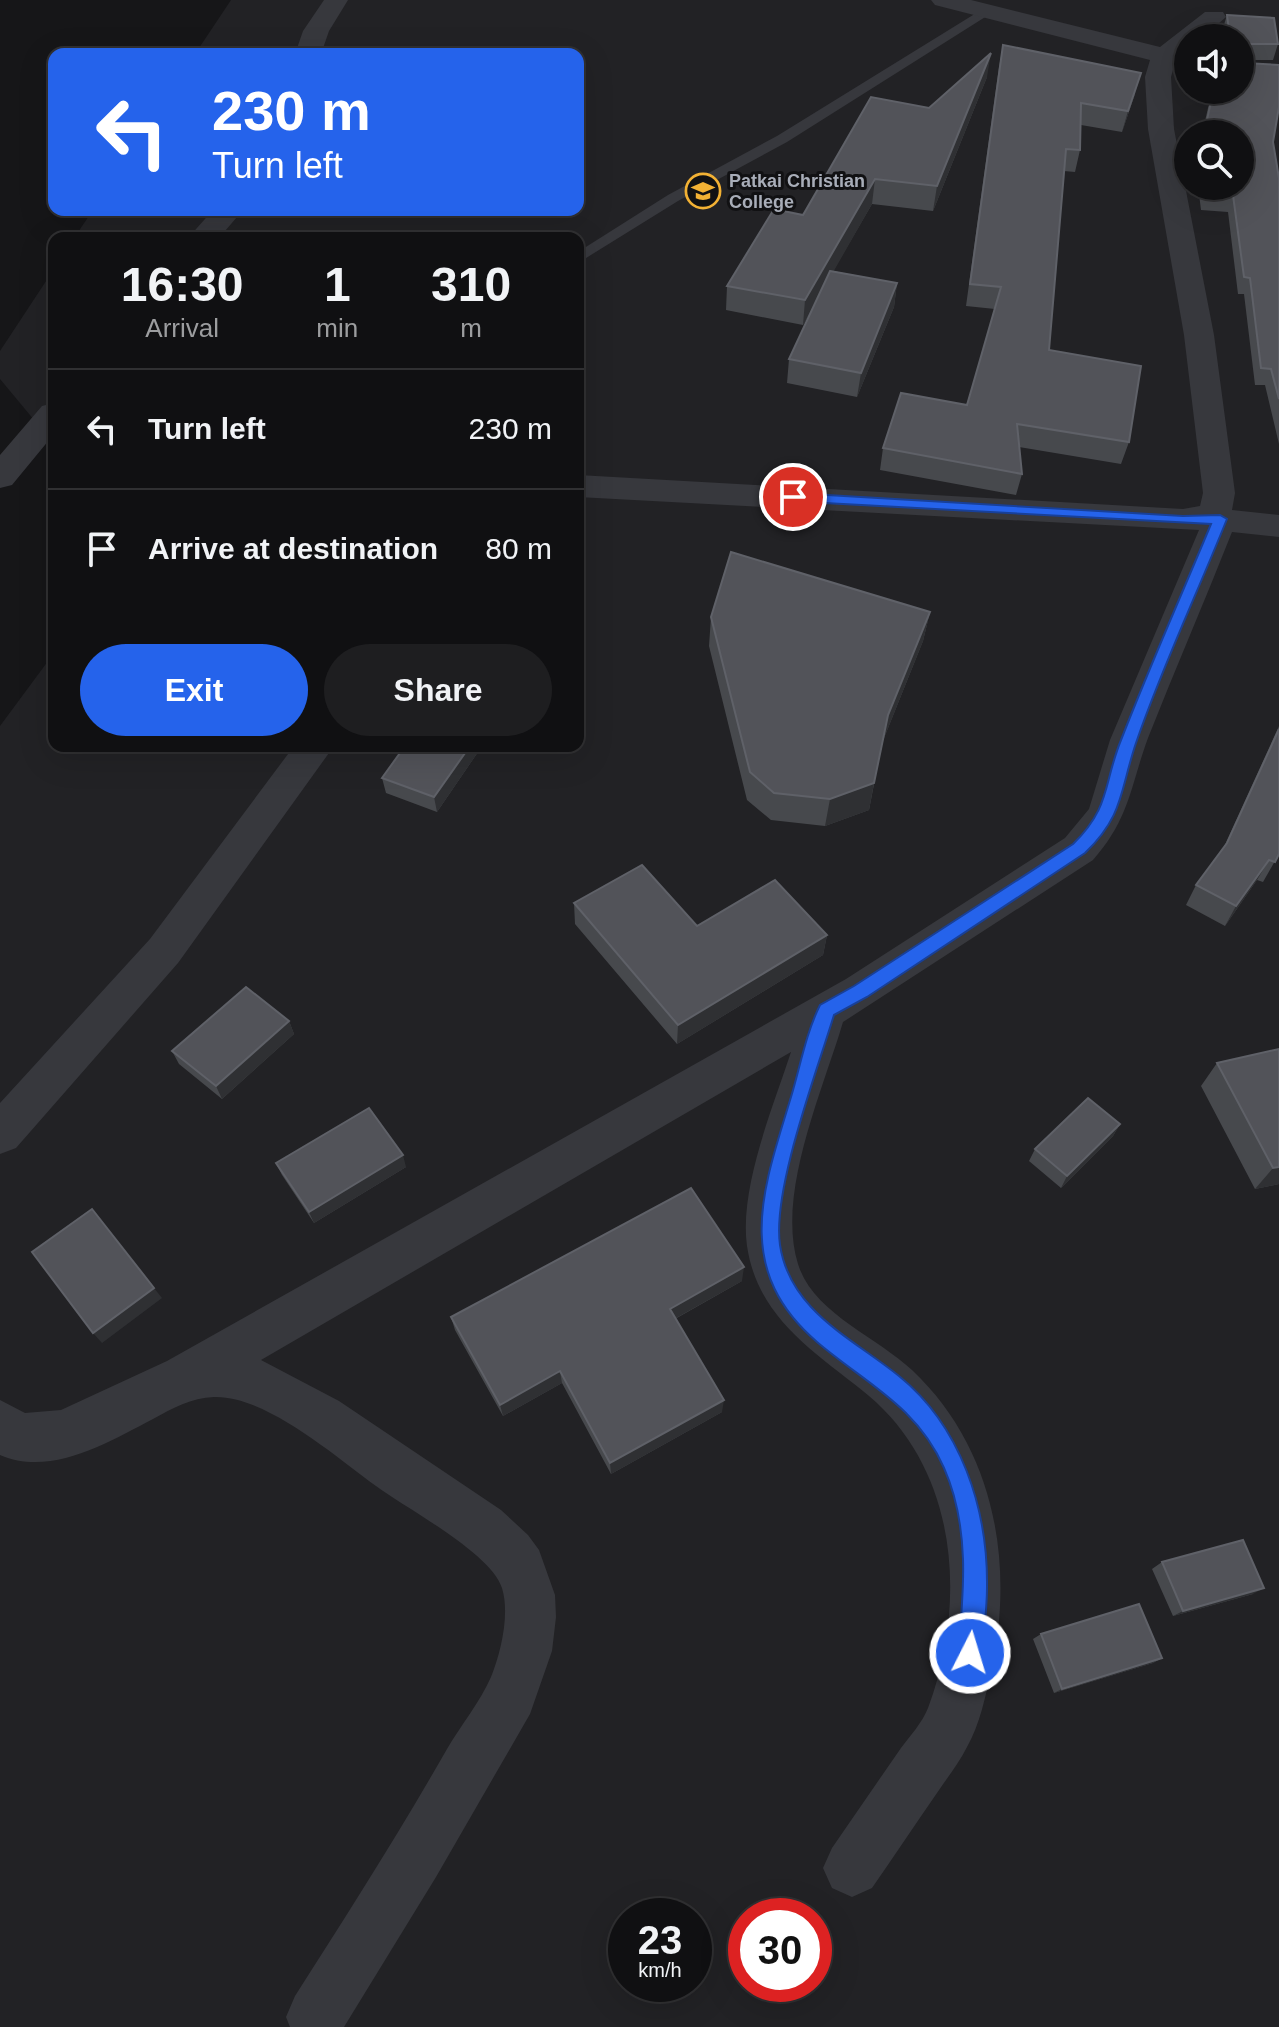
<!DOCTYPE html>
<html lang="en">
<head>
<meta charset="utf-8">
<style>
	body { margin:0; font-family:Arial,sans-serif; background:#1e1e20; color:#f1f3f6; height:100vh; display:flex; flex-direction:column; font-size:30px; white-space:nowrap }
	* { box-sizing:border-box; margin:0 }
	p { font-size:26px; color:#9c9d9f }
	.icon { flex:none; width:44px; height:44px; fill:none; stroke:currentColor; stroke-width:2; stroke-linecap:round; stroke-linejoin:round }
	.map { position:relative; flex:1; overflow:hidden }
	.details { position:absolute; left:48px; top:232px; width:536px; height:520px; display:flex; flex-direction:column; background:#101012; border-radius:16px; box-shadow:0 8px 32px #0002,0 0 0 2px #303032 }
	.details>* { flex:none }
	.guide { position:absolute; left:48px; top:48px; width:536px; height:168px; border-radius:16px; box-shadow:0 8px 32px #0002,0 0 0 2px #303032; background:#2563eb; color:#fff; overflow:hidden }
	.controls { position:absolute; left:1174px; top:24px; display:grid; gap:16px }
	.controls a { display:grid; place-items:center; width:80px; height:80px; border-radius:50%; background:#101012; box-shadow:0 8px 32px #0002,0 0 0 2px #303032; font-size:40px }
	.speed { position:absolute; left:608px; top:1898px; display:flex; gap:16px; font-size:40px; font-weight:700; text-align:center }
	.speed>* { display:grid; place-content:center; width:104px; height:104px; border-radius:50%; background:#101012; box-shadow:0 8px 32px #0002,0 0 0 2px #303032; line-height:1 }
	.speed small { font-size:20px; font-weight:400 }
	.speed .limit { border:12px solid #d22; background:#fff; color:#111 }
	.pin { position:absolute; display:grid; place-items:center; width:68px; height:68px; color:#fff; margin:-34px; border:4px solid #fff; border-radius:50%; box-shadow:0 2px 8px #0007 }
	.me { position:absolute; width:88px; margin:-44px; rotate:5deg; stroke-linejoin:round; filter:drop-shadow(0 0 6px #0008) }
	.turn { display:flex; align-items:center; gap:28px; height:168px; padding:0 32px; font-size:36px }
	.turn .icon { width:104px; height:104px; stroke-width:2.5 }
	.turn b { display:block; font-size:56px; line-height:68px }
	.eta { display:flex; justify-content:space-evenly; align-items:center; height:136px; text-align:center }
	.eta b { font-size:48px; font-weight:700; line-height:56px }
	.primary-button { display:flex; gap:16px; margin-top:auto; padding:16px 32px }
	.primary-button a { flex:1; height:92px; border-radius:48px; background:#2563eb; color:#fff; font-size:32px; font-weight:700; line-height:92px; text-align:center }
	.primary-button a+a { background:#1e1e20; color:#f1f3f6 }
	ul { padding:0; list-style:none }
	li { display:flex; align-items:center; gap:24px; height:120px; padding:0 32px; border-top:2px solid #303032 }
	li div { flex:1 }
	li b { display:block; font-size:30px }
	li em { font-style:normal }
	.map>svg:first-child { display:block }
	.built { fill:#222225; fill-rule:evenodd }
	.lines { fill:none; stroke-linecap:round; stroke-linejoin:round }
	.service { fill:#37383d; fill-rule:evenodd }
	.minor { fill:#37383d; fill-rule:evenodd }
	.tertiary { fill:#37383d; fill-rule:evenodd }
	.wall { fill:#47494d }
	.shaded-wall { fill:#2f3033 }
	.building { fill:#525359; stroke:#5f6168; stroke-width:2 }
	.route { fill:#2563eb; stroke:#184099; stroke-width:2 }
	.labels { text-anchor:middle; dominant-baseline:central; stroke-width:6; stroke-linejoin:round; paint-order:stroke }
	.far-poi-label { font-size:18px; font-weight:bold; fill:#a8adb8; stroke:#111113; text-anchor:start }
</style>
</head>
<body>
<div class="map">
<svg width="1279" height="2027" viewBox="0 0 1279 2027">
	<rect width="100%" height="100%" fill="#161618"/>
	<path class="built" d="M231,0h1048v2027h-1279v-1301l54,-73v93h524v-508h-504l19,-28h485v-156h-383zM1188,38h52v52h-52zM1188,134h52v52h-52zM626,1916h68v68h-68zM746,1916h68v68h-68z
		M54,269v175l-54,-65v-28z"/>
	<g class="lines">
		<path class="service" d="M986,7l6,4 -2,3 -203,128 -109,59 -100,62v-11l90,-57 109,-59z"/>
		<path class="minor" d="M931,0h40l189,47 45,-35h18l3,5 -24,21h-14v11l-12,10 -5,18 3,52 40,206 21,158 -3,17 47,5v22l-47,-5c-27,69 -57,137 -84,206 -18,49 -18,80 -55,122l-250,162c-20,68 -67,172 -45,242 15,49 79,73 114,106 83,78 103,195 79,302 -6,26 -11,52 -24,75 -8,16 -20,31 -30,46 -22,32 -43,63 -65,95l-20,9 -20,-9 -9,-20 9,-20c23,-33 46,-67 69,-100 9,-12 21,-25 27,-40 39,-104 31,-236 -59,-312 -52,-43 -111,-76 -122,-150 -8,-58 26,-139 44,-194l-530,308 78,41 162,109 27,25 11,15 16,45 1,22 -4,34 -22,63 -94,163 -92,150h-54l-4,-10 9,-21c52,-81 104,-163 152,-247 14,-24 33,-47 44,-72 10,-25 19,-63 11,-89 -11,-35 -95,-79 -126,-102 -40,-29 -111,-91 -162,-89 -23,1 -41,11 -61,22 -46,24 -102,58 -153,36v-55l25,13 36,-3 106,-49 679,-382 219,-141 24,-29 21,-69 89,-210 -621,-33v-22l605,34 17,-3 3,-13 -19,-158 -36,-206 -3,-52 5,-17 -215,-55z
			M294,746h40l-156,217 -162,185 -16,6v-51l150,-164z"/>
		<path class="tertiary" d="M324,0h24l-19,31 -8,23h-26l8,-23z
			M213,210h30l-24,28h-31z
			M54,403v31l-42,51 -12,3v-33l42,-49z"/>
	</g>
	<path class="wall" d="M1227,15l51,29 -5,16h-31l31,82 6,36v266l-14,-59h-10l-11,-91h-6l-10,-82 -27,-2 -3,-24h42v-52h-38l6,-26 5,-16 18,2 -1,-4h10v-52h-17l-1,-7z
		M1003,45l132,49 -13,38 -41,-7 -1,25 -5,22 -11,-1 -15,179 80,92 -8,22 -102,-17 3,27 -6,21 -136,-25 3,-22 84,-43 28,-96 -29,-3 33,-239z
		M987,77l-54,134 -61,-7 -39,67 64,12 -3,24 -37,90 -70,-14 2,-24 26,-55 -12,21 -77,-15 1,-24 202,-178z
		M930,612l-7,29 -41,102 -13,67 -44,16 -54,-6 -24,-20 -38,-154 2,-29z
		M1279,726v128l-16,28 -6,-2 -32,46 -39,-21 10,-20 27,-36z
		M405,746h72l1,6 -41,60 -51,-19 -4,-15z
		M574,903l123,23 130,9 -4,20 -146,89 -102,-120z
		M289,1021l5,13 -72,65 -43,-35 -7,-13z
		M1279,1049v135l-24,5 -54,-103 16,-23z
		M1120,1124l-7,12 -52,52 -32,-27 6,-12z
		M276,1163l130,4 -92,56 -32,-48z
		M742,1281l-67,38 47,93 -111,62 -49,-91 -59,33 -48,-86 -4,-13z
		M1162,1562l91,32 -80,22 -21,-47z
		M1041,1634l121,24 -9,5 -99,30 -21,-54z"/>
	<path class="shaded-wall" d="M991,53l-4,24 -54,134 4,-25z
		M1141,73l-6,21 -13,38 6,-21z
		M875,179l-3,25 -69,121 2,-25z
		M897,283l-3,24 -37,90 4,-24z
		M930,612l-7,29 -41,102 6,-28z
		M470,746h7l1,6 -41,60 -3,-15z
		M874,783l-5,27 -44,16 5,-27z
		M1269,860l-12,20 -32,46 11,-20z
		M827,935l-4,20 -146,89 1,-19z
		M289,1021l5,13 -72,65 -6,-13z
		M1120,1124l-7,12 -52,52 6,-12z
		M403,1155l3,12 -92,56 -5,-11z
		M1279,1167v17l-24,5 18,-21z
		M744,1267l-2,14 -73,41 1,-13z
		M154,1288l8,10 -60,45 -9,-10z
		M560,1371l2,12 -59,33 -3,-11z
		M724,1400l-2,12 -111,62 -1,-11z
		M1264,1588l-11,6 -80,22 10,-5z
		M1162,1658l-9,5 -99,30 8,-4z"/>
	<path class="building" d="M1227,15l47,3 4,26h-35l-1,16 3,3 34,2v42l-6,35 6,36v221l-8,-30 -10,-1 -11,-90 -6,-1 -11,-82 -27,-2 -1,-7h35v-52h-36l9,-42 26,4 -1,-6h2v-52h-10z
		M1003,45l138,28 -13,38 -47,-8 -1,47 -14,-1 -17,201 92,16 -12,76 -112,-18 5,50 -139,-26 18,-55 66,12 34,-118 -31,-3z
		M991,53l-54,133 -62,-7 -70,121 -78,-14 47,-77 29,6 68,-118 58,11z
		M830,271l67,12 -36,90 -72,-14z
		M731,552l199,60 -42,103 -14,68 -44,16 -56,-6 -24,-21 -39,-155z
		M1279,729v125l-4,8 -6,-2 -33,46 -40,-21 31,-42z
		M405,746h65l-36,51 -52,-19z
		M642,865l55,61 78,-46 52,55 -149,90 -104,-122z
		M246,987l43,34 -73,65 -44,-35z
		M1279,1049v118l-6,1 -56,-105z
		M1088,1098l32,26 -53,52 -32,-27z
		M369,1108l34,47 -94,57 -33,-49z
		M691,1188l53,79 -74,42 54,91 -114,63 -50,-92 -60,34 -49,-88z
		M92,1209l62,79 -61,45 -61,-81z
		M1243,1540l21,48 -81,23 -21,-49z
		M1139,1604l23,54 -100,31 -21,-55z"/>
	<path class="route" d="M793,493l390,23 37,-1 7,4c-30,75 -65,148 -91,224 -16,47 -12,73 -51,110l-218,144 -33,18c-17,56 -62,175 -54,230 10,66 72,93 119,131 62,50 89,133 88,211 0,22 -3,44 -5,66l-4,9 -8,3 -8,-3 -4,-9c6,-62 12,-126 -14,-185 -27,-62 -79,-85 -127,-126 -85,-73 -54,-153 -26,-245 9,-30 15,-64 29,-92l34,-19 219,-142c38,-37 30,-60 48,-104 28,-72 60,-144 90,-216l-423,-23v-7z"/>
	<defs>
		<g id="university-ring" transform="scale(1.8)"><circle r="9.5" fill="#111113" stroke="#f2b134" stroke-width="1.5"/><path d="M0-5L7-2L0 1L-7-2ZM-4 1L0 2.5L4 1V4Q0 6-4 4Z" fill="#f2b134"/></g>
	</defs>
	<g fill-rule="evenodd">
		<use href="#university-ring" x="703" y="191"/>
	</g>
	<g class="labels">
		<g class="far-poi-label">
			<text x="729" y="181">Patkai Christian<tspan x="729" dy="21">College</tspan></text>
		</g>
	</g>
</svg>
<div class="controls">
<a><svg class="icon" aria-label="sound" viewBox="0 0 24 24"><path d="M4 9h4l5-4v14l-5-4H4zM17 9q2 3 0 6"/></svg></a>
<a><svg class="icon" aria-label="search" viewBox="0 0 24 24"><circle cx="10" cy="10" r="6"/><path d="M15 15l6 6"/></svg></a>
</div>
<div class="speed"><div>23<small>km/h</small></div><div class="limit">30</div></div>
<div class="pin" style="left:793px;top:497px;background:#d93025"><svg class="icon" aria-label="arrive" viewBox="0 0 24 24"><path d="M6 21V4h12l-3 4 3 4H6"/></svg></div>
<svg class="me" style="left:970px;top:1653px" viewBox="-20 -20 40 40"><circle r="17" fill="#2563eb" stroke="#fff" stroke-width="3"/><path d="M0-11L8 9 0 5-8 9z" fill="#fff"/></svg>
<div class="guide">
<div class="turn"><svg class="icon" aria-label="left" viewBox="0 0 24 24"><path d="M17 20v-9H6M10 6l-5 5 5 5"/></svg><div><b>230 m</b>Turn left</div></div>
</div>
<section class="details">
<div class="eta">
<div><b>16:30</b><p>Arrival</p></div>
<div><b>1</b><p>min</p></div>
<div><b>310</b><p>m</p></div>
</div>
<ul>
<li><svg class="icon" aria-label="left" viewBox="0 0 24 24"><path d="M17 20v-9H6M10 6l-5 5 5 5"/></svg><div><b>Turn left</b></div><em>230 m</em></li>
<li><svg class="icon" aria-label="arrive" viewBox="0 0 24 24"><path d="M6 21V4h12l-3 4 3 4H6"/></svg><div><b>Arrive at destination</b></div><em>80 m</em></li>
</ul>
<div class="primary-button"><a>Exit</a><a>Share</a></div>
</section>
</div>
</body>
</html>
